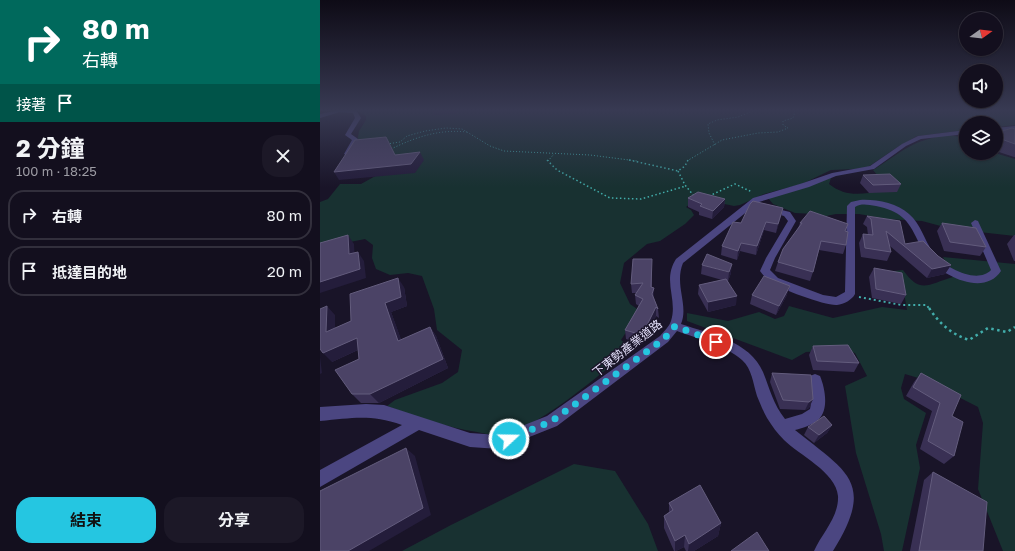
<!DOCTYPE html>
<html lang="zh-TW">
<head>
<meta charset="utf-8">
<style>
	body { margin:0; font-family:"Golos Text","Noto Sans TC",sans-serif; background:#1c1827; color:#f1f3f6; height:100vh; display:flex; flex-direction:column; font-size:15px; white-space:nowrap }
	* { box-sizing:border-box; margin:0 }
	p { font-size:13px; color:#9d9ca4 }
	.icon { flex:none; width:22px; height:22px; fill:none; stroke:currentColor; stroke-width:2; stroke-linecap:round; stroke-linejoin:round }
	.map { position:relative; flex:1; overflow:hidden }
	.details { display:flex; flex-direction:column; background:#130f1e; width:320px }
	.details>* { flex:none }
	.hud { background:#00695c; color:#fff; overflow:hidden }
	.needle { width:26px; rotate:75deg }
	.fabs { position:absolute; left:639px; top:12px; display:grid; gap:8px }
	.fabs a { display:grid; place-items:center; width:44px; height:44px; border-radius:50%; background:#130f1e; box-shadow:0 1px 3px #0004,0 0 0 1px #322f3c; font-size:20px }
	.pin { position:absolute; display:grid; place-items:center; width:34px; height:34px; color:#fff; margin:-17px; border:2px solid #fff; border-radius:50%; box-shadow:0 1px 4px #0007 }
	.me { position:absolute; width:44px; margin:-22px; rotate:69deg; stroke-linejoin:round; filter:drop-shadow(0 0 3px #0008) }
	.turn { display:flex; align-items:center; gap:14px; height:84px; padding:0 16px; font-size:18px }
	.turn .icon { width:52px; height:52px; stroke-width:2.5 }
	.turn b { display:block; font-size:28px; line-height:34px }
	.then { display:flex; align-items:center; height:38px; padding:0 16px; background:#0003; gap:8px; font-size:15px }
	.round { display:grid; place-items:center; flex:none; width:42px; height:42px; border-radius:16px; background:#1c1827 }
	.summary { display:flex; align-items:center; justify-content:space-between; height:68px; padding:0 16px }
	h1 { font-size:24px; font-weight:700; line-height:30px }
	.button { display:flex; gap:8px; margin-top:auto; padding:8px 16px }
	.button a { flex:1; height:46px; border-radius:16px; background:#25c6e1; color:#111; font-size:16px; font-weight:700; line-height:46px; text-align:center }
	.button a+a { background:#1c1827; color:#f1f3f6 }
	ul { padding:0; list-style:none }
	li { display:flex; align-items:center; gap:12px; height:50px; margin:0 8px 6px; padding:0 8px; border:2px solid #322f3c; border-radius:16px }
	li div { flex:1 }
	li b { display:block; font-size:15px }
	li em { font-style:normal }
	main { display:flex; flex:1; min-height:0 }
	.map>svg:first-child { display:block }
	.green { fill:#183131 }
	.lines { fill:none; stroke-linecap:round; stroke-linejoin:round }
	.path-far3 { stroke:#42adab; stroke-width:1; stroke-dasharray:1 2; stroke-linecap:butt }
	.path-far2 { stroke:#42adab; stroke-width:1.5; stroke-dasharray:1.5 2.5; stroke-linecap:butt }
	.path-far1 { stroke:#42adab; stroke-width:2; stroke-dasharray:2 3; stroke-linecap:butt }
	.path { stroke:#42adab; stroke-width:2.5; stroke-dasharray:2.5 3.5; stroke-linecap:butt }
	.minor { fill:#4b4681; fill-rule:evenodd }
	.wall { fill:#393054 }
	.shaded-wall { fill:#241d3b }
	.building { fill:#4b4366; stroke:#635c7d }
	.route { stroke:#25c6e1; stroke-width:7; stroke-dasharray:0 12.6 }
	.labels { text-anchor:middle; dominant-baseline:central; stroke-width:3; stroke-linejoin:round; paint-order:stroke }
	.street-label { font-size:12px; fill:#e4e0fb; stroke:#191428 }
</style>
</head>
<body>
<main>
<section class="details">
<div class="hud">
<div class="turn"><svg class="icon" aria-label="right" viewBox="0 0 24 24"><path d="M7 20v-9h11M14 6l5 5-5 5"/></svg><div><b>80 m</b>右轉</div></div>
<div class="then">接著<svg class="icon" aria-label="arrive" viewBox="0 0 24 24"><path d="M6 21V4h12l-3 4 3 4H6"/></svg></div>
</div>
<div class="summary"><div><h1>2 分鐘</h1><p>100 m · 18:25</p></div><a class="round"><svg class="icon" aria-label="close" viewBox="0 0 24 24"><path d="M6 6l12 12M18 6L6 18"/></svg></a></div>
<ul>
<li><svg class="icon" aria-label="right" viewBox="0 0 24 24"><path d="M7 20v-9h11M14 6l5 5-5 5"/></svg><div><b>右轉</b></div><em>80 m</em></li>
<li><svg class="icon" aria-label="arrive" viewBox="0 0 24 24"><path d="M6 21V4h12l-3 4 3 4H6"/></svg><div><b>抵達目的地</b></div><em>20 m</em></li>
</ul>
<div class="button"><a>結束</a><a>分享</a></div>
</section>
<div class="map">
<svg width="695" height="551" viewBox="0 0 695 551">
	<rect width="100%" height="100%" fill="#191428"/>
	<path class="green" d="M36,110h659v15l-19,2v-4h-30v7l-49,6 -21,12 -28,19 -12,2 -25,1 -29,14 -38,10 -24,11 -6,1 -24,-5 -14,-1 -10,7 5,3 3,5 -9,9 -25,17 -13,3 -23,19 -4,20 10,21 10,7 -19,29 7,6 1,3 -3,4c-28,23 -95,82 -130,82 -6,0 -13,-2 -19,-3 -31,-5 -61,-15 -90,-26l8,-6 47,-17 16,-11 4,-22 -25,-20 -3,-21 -12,-33 -14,-3 -18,2 -14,-6 -4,-11 1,-13 -8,-6 -45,9v-46l8,-3 12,-15h21l38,-21 -42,-20 2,-12 7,-11v-4z
		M629,135l17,3v15h29l20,6v77l-63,-7 -30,-8 -35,-2 -28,-5h-23l-10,2 -11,-2 -20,-1 -22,-9 -5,-6 58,-21 5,1 -2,6c13,10 24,11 40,9l9,-17 -5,-6c29,-18 40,-31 76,-35z
		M623,257l72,7v287h-12l-25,-62 5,-66 -5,-16 -53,-27 -20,-6 -4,14 3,11 22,14 -10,32 4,23 -18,83h-18l-3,-17 -25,-81 -11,-67 22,-10 -12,-23 -14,-3 -35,2 -14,8 -105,-39v-8l41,8 31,-9 16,7 9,-3 5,-10 44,12 49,-11 25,3 -4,-23 -9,-16 9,-1c18,25 25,14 50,7z
		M254,464l41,7 33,53 10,27h-256l49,-26z"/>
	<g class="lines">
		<path class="path-far3" d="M67,144l13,-2 7,-6 18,-5 21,-3 16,1 28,17 14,5 86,4 47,6
			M395,145l-6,-12 -1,-9 9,-4 21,-3 17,-7
			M71,149c25,-12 48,-20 76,-17
			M228,161l6,-7
			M367,161l35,-21 36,-7 20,-1 10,-4 -5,-3v-4l10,-3 2,-6 -2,-2"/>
		<path class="path-far2" d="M227,160l10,10 53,28 31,1 45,-13
			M309,160l49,11 7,-5 3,-6
			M358,171l7,14 9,11
			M389,196l26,-12 17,8"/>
		<path class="path-far1" d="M539,297l43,8h25l2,4"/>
		<path class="path" d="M609,308c10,15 22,26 40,32l19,-12 19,4 8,-5"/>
		<path class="minor" d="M18,110h18l5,8 -10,16 7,5 -8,15 -3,2 -3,-2 8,-14 -7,-5 10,-17 -2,-5 -13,-1 -20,6v-4z
			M695,126v4l-19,2v-4z
			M646,130v4l-45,5 -15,7 -32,23 -38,7 -27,11 -50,15 -76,61c-9,22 6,42 -2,61 29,10 69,17 82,48 7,17 10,32 22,47l17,-5 8,-5c3,-11 -4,-23 0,-33l5,-2 5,2c5,12 9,33 -1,43 -6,6 -16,9 -24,11 52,42 81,52 38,121h-19c8,-18 25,-34 24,-55 -2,-24 -39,-41 -54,-56 -7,-7 -12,-14 -17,-22 -4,-7 -7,-15 -10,-22 -4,-13 -5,-27 -15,-36 -17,-15 -44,-21 -65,-29l-9,11 -111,84 -58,23 -29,-2 -51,-17 -99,57v-17l82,-45c-32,-11 -49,-7 -82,-4v-14l46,-3 18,1 86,28 29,2 48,-19 113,-80c4,-5 9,-9 11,-15 7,-22 -9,-40 5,-62l77,-61 50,-15 29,-10 38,-7 32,-22 16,-8z
			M540,200c15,-1 37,3 49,14 12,10 15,26 24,38 10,15 44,33 58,18l-20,-47 4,-3 3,1 23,50c-17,26 -59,5 -74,-14 -4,-5 -6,-10 -9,-16 -10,-22 -18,-30 -42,-35 -8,-1 -14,-3 -21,1v87c-3,6 -11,10 -18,11 -11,1 -57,-16 -67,-23 -3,-2 -7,-7 -10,-11l6,-13 22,-37 -4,-5 -18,-5 -1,-2 4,-2 21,5 6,9 -21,37 -5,12 8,8 45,17 13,2 9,-5 2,-86 4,-4z"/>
	</g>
	<path class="wall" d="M695,129v28h-1l-18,-6v-18z
		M543,175l38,9 -4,8 -28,1 -9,-10z
		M368,198l37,1 -1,8 -12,12 -13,-4v-3l-11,-5z
		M463,208l-7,25 -12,-3 -8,25 -16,-4 -3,9 -16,-5 1,-9z
		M547,216l38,28 33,12 13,9 -6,9 -18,4 -37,-32 1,6 -4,9 -26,-4 -2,-14 4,-9 5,1 -1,-8 -4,-3z
		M480,223l45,8 1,14 -3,9 -24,-4 -6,22 -3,9 -35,-10 3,-9 20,-34z
		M622,223l44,24 -6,9 -36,-5 -7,-20z
		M694,235h1v26h-1l-7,-17z
		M382,265l29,8 -3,8 8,24 -28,7 -10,-18 1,-9 23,-5 -21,-6z
		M332,268v20l2,10 4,11 1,9 -3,-2 -14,28 -16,-5 -1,-9 14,-24 -3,-2 -1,-9 2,-2h-5l-1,-9z
		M554,268l32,27 -5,9 -29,-6 -3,-21z
		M84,287l3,19 -16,6 10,28 29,-13 6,9 12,32 -69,35h-18l-9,-9 7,-35 -1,-9 -26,12 3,-47v13l16,-7z
		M432,295h35l-11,20 -26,-11z
		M493,346l46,17 -5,9 -41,-2 -4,-15z
		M452,373l41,26 -4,9 -4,2 -25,-1 -10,-27z
		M601,373l31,43 2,40 -10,8 -24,-15 12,-38 -26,-15 8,-14z
		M512,425l-5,8 -13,10 -10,-8 4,-8z
		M613,472l50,79h-73l14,-71z
		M349,503l52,20 -3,13 -24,15h-8l-2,-4 -8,4h-2l-10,-23v-12l5,-4z"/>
	<path class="shaded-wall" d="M112,110h29l-3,3 -24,2z
		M100,152l4,8 -9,13 -76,7 -5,-8z
		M405,199l-1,8 -12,12 1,-8z
		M463,208l-2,9 -5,16 2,-9z
		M446,222l-2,8 -8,25 1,-9z
		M28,235l6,9 1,19 -6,-9z
		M421,243l-1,8 -3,9 1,-9z
		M38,252l6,9 2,17 -46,15v-11z
		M412,264l-1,9 -3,8 1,-9z
		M631,265l-6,9 -18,4 5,-9z
		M78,278l6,9 3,19 -16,6 14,38 -7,-9 -13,-38z
		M470,286l-3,9 -11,20 3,-9z
		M334,288v9l-2,6v-9z
		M417,296l-1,9 -28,7v-10z
		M7,306l8,9v26l-9,-9z
		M336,307v9l-14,28v-9z
		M110,327l6,9 12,32 -69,35 -9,-9z
		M37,338l7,9 -32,15 -9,-9z
		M0,357l2,16 -2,1z
		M493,399l-4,9 -4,2 4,-8z
		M512,425l-5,8 -13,10 5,-8z
		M86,448l9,8 16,59 -62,36h-21z
		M401,523l-3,13 -24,15h-6l1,-7z
		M365,535l-1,12 -8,4h-1v-10z"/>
	<path class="building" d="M692,128l3,1v15l-19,-7v-4z
		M66,137l9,18 25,-3 -9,12 -77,8 21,-32z
		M570,174l11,10 -28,1 -10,-10z
		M378,192l27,7 -12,12 -13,-5 2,-2 -14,-6z
		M433,201l30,7 -5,16 -12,-2 -9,24 -16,-3 -3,8 -16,-5 11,-24 8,1 9,-19z
		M490,211l38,13 -3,7 3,1 -2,13 -25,-4 -8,31 -35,-10 5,-13 19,-26h-2z
		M547,216l33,5 5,23 18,-3 15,15 13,9 -19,4 -46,-38 5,21 -26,-4 -2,-14 10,1 -2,-16z
		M622,223l34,5 10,19 -36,-5z
		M28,235l1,19 9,-2 2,17 -40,13v-39z
		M387,254l25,10 -3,8 -27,-7z
		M313,259h19l-1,28 3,1 -2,6 6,15 -2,-2 -14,28 -17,-5 18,-31 -8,-4 8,-12 -12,1z
		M554,268l28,5 4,22 -30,-6z
		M444,276l26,10 -11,20 -27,-11z
		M78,278l3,19 -16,6 13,38 32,-14 13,32 -73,35h-18l-17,-24 24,-11 -2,-21 -34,15 -3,-4v-40l7,-3 -1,26 25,-11 -1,-27z
		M406,279l11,17 -29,6 -9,-17z
		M528,345l11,18 -42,-2 -4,-15z
		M452,373l39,2 2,24 -4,3 -26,-2z
		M601,373l40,22 -9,21 11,6 -9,34 -26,-15 12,-38 -27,-16z
		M504,416l8,9 -13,10 -11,-8z
		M86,448l17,60 -75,43h-28v-60z
		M613,472l54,30 -4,49h-64z
		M380,485l21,38 -32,21 -4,-9 -10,6 -11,-25 9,-6 -4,-7z
		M437,532l12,19h-38z"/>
	<linearGradient id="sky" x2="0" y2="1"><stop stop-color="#0e0b16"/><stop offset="0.59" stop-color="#383a53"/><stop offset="1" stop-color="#383a53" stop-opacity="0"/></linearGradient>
	<rect width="695" height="187" fill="url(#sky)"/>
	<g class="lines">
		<path class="route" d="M189,439l43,-18 112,-82 11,-13 41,16"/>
	</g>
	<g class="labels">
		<g class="street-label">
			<text transform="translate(307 348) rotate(-38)">下東勢產業道路</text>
		</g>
	</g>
</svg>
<div class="fabs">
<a><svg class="needle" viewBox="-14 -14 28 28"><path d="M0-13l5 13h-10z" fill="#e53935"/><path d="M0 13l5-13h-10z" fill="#9d9ca4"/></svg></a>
<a><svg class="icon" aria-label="sound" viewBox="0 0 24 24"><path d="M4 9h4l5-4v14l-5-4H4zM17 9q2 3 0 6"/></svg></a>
<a><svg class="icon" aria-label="layers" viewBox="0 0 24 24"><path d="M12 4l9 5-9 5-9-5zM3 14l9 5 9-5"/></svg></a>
</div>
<div class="pin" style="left:396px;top:342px;background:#d93025"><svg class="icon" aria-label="arrive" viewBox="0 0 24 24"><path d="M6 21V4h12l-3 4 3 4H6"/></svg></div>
<svg class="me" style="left:189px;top:439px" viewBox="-20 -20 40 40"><circle r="17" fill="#25c6e1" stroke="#fff" stroke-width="3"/><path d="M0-11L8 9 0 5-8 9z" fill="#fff"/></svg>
</div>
</main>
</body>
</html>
